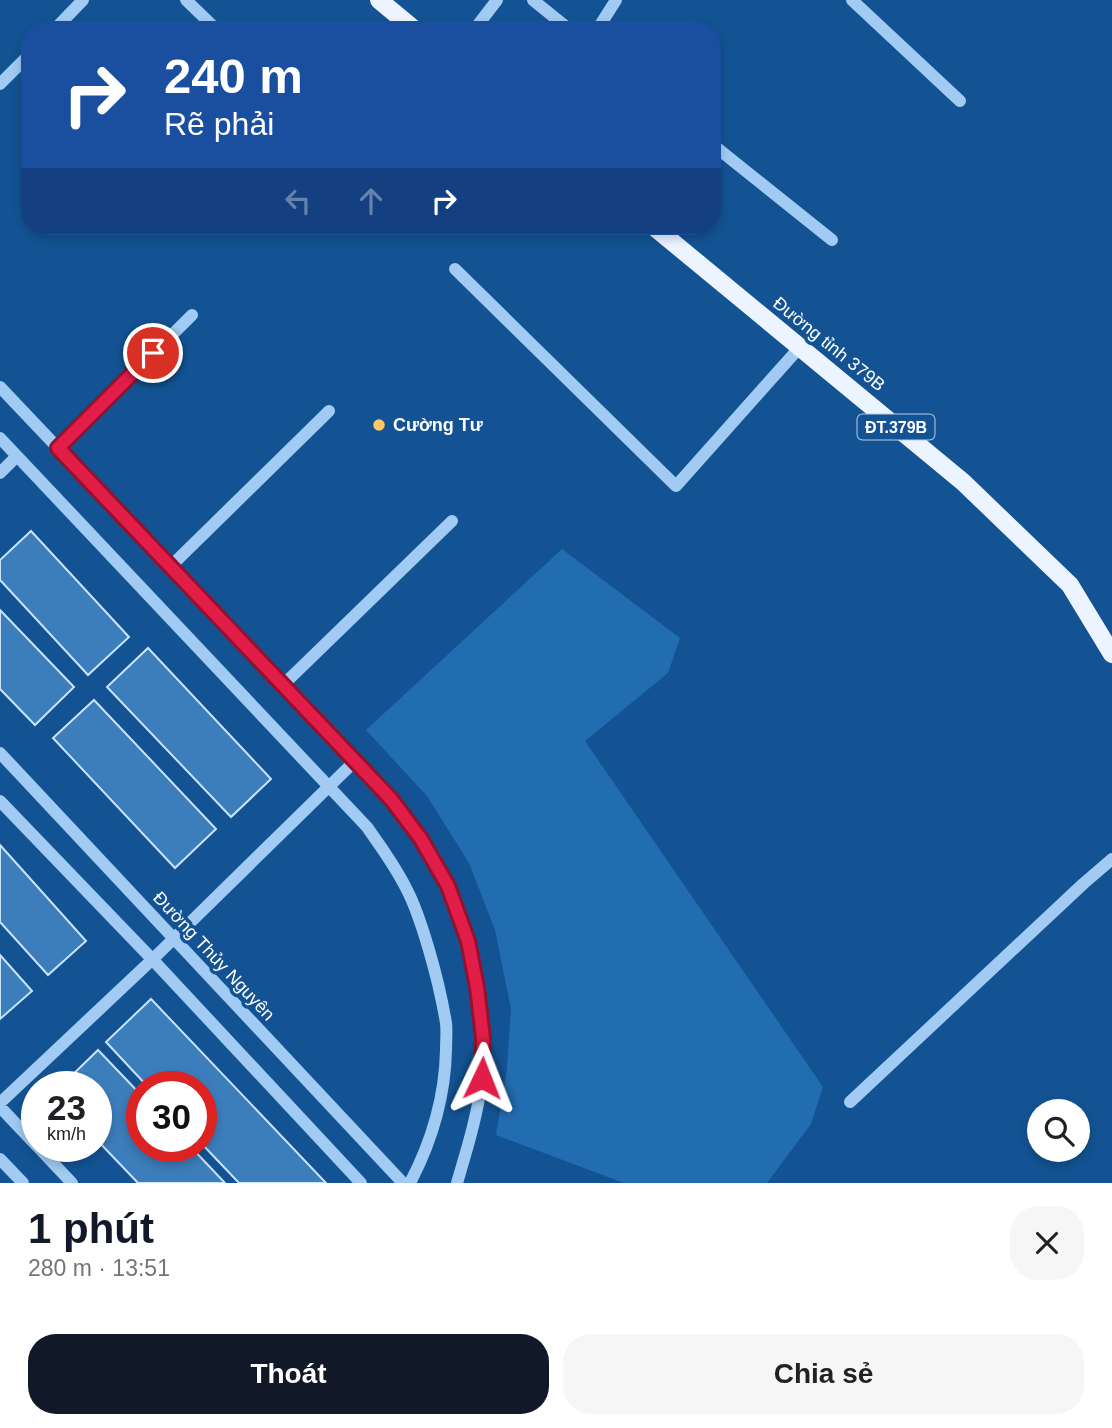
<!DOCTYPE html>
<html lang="vi">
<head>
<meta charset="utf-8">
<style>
	body { margin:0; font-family:Arial,sans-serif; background:#f6f6f6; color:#202124; height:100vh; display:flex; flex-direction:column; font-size:26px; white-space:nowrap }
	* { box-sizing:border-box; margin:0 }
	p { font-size:23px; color:#757577 }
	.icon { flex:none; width:38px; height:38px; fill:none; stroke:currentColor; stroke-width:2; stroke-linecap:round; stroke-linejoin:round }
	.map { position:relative; height:1183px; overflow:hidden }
	.side { display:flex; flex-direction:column; background:#fff; flex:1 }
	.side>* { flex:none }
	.hud { position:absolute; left:21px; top:21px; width:700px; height:214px; border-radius:28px; box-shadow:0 4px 10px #0003; background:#1a4fa0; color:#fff; overflow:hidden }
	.tools { position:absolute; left:1027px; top:1099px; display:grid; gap:14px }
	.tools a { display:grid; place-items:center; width:63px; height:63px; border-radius:50%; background:#fff; box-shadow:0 4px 10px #0003; font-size:35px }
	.speed { position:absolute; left:21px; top:1071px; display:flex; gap:14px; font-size:35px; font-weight:700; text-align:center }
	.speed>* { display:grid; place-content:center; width:91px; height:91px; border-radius:50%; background:#fff; box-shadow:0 4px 10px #0003; line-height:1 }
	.speed small { font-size:18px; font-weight:400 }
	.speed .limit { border:10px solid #d22; background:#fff; color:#111 }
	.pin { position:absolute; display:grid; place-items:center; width:60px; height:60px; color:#fff; margin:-30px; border:4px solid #fff; border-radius:50%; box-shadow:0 2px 7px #0007 }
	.me { position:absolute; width:77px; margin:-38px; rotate:2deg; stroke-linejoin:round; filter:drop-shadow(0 0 5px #0008) }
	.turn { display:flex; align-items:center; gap:24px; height:147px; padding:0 28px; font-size:32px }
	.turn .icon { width:91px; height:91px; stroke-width:2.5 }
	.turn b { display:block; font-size:49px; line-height:60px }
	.lanes { display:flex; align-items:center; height:66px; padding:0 28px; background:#0003; justify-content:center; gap:35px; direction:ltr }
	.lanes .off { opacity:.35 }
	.round { display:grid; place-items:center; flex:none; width:74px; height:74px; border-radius:28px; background:#f6f6f6 }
	.headline { display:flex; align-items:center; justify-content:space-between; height:119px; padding:0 28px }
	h1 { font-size:42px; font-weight:700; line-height:52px; color:#111827 }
	.primary-button { display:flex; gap:14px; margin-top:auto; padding:14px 28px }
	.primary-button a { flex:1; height:80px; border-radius:28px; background:#111827; color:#fff; font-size:28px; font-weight:700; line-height:80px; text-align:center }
	.primary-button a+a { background:#f6f6f6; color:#202124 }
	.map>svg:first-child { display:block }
	.green { fill:#226cb0 }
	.building { fill:#3c7dbb; stroke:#c9e4fd; stroke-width:2 }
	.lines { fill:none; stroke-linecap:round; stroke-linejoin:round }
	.minor { stroke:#a1cbf2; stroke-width:12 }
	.major { stroke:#ecf5ff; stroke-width:18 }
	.route-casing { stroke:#92132f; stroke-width:18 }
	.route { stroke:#e11d48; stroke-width:12 }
	.poi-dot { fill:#ffc862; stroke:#135393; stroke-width:2.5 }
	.labels { text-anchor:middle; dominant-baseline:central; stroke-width:7; stroke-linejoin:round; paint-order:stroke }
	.shield { fill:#135393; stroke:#b8cbdf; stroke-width:2 }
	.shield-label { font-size:16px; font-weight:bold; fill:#fff }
	.street-label { font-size:18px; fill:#fff; stroke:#135393 }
	.poi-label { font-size:18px; font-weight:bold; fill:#fff; stroke:#135393; text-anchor:start }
</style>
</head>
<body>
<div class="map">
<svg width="1112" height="1183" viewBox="0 0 1112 1183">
	<rect width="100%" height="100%" fill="#135393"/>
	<path class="green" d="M562,549l118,89 -12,35 -83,68 238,346 -12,37 -44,59h-143l-128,-48 11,-67 4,-59 -16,-79 -26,-67 -42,-67 -61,-66z"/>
	<path class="building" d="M31,531l98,106 -41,38 -88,-95v-20z
		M0,610l74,77 -39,38 -35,-36z
		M148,648l123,131 -40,38 -124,-130z
		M94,700l122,129 -41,39 -122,-130z
		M0,845l86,96 -38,34 -48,-53z
		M0,955l32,36 -32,28z
		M151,999l175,184h-87l-38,-40v-56h-53l-42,-45z
		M98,1050l44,46v50h48l35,37h-87l-42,-44v-52h-36z"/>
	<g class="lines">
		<path class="minor" d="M186,0l31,30
			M533,0l37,30
			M852,0l108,101
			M54,30l29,-30
			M474,30l23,-30
			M597,30l19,-30
			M0,84l30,-30
			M712,144l120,96
			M455,269l221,217 124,-139
			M0,387l391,412c21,27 40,55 56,85 5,10 8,20 11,30 18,50 29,111 24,164 -4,36 -15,71 -25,105
			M0,438l367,389c14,20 29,40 40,63 10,19 16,40 22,60 7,24 13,49 17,73 1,9 0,18 0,27 -1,48 -14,91 -36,133
			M58,448l134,-133
			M0,473l17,-17
			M170,567l159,-156
			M283,685l169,-164
			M0,753l403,430
			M0,801l152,158 209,224
			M850,1102l233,-218 29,-25
			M0,1103l156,-147 199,-195
			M0,1107l37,39
			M37,1146l35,37
			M0,1159l23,24"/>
		<path class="major" d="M379,0l36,30
			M653,226l310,256 107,103 42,69"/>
	</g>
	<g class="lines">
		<g class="route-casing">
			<path id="route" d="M153,353l-95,95 333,351 30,40 27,47 20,55 9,46 6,51 -1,40"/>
		</g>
		<use href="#route" class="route"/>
	</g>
	<circle class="poi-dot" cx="379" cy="425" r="7"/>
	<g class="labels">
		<rect class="shield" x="857.5" y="414.5" width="77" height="25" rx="5"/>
		<g class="shield-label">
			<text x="896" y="427">ĐT.379B</text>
		</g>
		<g class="street-label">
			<text transform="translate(829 344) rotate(39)">Đường tỉnh 379B</text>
			<text transform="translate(214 956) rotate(47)">Đường Thủy Nguyên</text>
		</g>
		<g class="poi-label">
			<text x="393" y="425">Cường Tư</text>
		</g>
	</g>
</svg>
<div class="tools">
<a><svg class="icon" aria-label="search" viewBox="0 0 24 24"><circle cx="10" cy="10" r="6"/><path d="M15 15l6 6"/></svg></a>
</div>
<div class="speed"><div>23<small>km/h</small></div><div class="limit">30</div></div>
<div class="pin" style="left:153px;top:353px;background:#d93025"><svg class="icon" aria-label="arrive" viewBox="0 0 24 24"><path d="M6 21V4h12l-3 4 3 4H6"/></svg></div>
<svg class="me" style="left:482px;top:1078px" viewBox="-20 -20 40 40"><path d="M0-17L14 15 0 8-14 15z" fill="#e11d48" stroke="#fff" stroke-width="4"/></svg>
<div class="hud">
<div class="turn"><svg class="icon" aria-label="right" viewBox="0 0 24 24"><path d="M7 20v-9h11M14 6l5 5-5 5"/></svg><div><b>240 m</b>Rẽ phải</div></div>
<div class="lanes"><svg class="icon off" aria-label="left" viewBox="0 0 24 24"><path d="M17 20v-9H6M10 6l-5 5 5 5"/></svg><svg class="icon off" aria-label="ahead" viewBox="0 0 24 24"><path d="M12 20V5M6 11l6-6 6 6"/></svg><svg class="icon" aria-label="right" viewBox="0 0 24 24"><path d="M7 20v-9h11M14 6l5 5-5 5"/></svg></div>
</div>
</div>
<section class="side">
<div class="headline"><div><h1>1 phút</h1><p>280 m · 13:51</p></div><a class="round"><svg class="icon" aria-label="close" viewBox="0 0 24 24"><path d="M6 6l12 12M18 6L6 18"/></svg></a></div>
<div class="primary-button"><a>Thoát</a><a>Chia sẻ</a></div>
</section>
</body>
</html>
